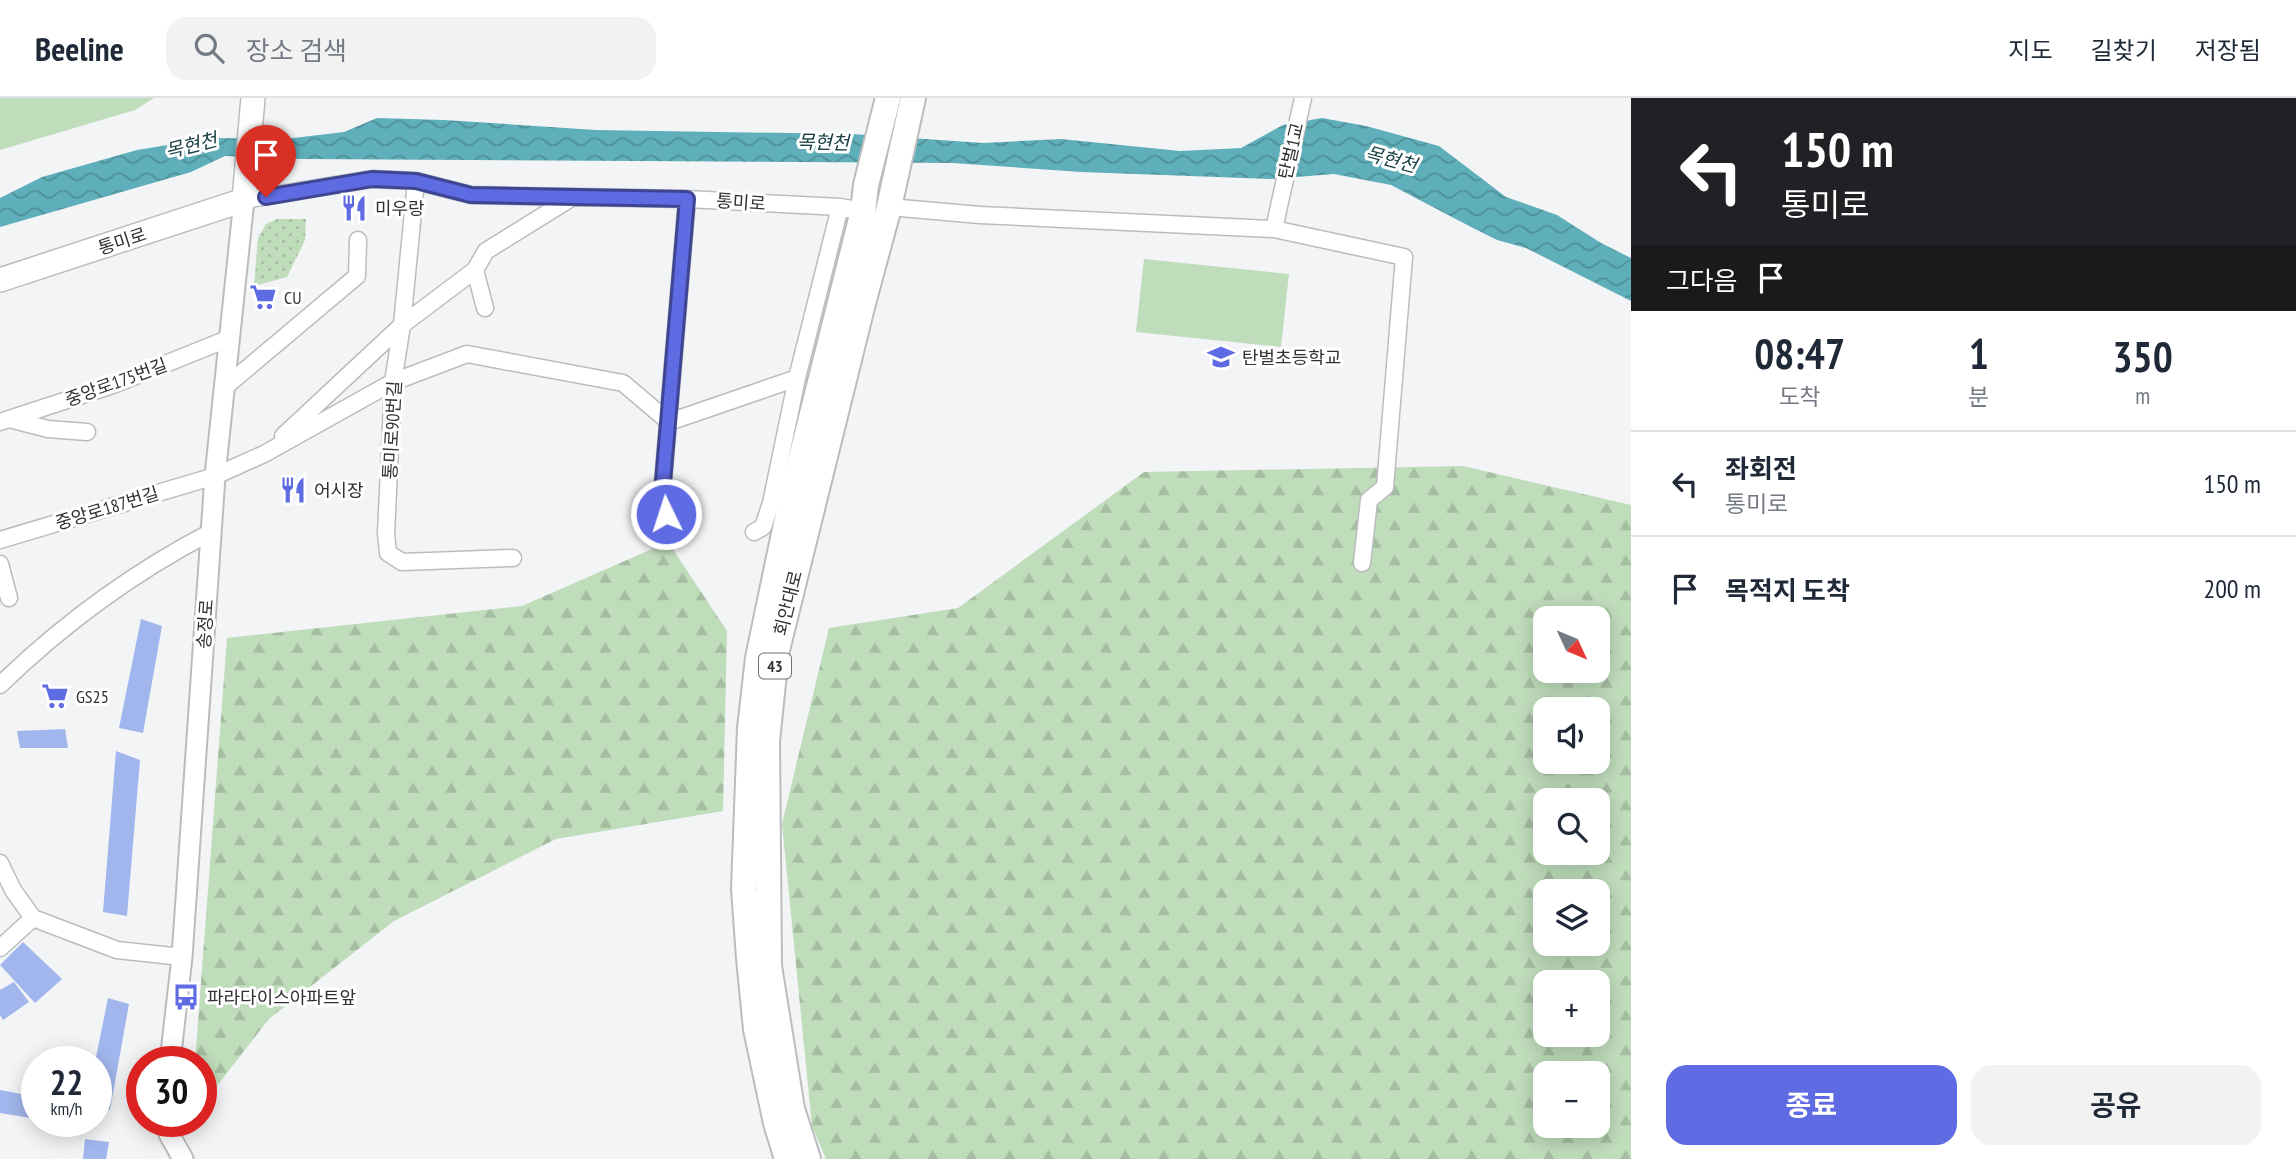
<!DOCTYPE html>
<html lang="ko">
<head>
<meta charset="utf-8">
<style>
	body { margin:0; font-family:"PT Sans Narrow","Noto Sans KR",sans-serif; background:#f2f2f3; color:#1f2937; height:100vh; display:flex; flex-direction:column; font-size:26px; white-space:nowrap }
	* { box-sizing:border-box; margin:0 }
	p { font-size:23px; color:#747a83 }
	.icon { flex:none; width:38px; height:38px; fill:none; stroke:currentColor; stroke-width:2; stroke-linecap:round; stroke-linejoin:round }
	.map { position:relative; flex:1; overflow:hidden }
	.details { display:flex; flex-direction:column; background:#fff; width:665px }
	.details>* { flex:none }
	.banner { background:#202124; color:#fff; overflow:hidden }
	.needle { width:46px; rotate:134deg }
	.controls { position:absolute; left:1533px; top:508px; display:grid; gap:14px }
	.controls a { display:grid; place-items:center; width:77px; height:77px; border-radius:14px; background:#fff; box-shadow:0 4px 18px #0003; font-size:35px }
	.speed { position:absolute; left:21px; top:948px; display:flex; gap:14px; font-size:35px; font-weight:700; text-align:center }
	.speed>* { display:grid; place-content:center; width:91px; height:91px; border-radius:50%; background:#fff; box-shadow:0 4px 18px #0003; line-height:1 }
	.speed small { font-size:18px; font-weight:400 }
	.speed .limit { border:10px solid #d22; background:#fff; color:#111 }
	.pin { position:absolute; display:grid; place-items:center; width:60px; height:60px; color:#fff; margin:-72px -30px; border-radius:50% 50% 50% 0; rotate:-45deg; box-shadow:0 0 7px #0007 }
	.pin .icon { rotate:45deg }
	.me { position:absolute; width:77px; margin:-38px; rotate:356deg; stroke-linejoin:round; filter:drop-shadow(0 0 5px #0008) }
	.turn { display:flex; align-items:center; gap:24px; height:147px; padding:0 35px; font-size:32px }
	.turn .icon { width:91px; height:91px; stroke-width:2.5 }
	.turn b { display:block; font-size:49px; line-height:60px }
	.then { display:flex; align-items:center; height:66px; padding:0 35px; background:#0003; gap:14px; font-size:26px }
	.eta { display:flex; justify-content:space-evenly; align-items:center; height:119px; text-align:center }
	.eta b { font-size:42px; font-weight:700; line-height:49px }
	.action { display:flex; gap:14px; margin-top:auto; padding:14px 35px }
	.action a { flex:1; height:80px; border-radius:21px; background:#5f6be3; color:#fff; font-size:28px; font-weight:700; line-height:80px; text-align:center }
	.action a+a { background:#f2f2f3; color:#1f2937 }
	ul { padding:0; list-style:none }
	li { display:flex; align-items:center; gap:21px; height:105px; padding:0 35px; border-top:2px solid #e0e1e3 }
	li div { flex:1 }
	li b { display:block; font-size:26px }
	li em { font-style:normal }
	header { display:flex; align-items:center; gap:42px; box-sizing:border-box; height:98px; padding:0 35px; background:#fff; border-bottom:2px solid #e0e1e3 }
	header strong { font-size:33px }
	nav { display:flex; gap:38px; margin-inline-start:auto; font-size:24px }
	.search { width:490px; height:63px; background:#f2f2f3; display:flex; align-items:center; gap:18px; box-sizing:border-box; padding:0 24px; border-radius:21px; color:#747a83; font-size:26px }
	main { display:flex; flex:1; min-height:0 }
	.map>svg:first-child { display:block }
	.grass { fill:#bfdcbb }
	.forest { fill:url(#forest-firs); fill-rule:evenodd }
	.park { fill:url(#park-dots) }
	.water { fill:url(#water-waves) }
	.building { fill:#a1b6ec }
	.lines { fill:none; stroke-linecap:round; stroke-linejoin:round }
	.minor-casing { stroke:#bbbcbe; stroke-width:19 }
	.tertiary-casing { stroke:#bbbcbe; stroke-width:23 }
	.secondary-casing { stroke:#bbbcbe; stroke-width:26 }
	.primary-casing { stroke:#bbbcbe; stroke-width:28 }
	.minor { stroke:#fff; stroke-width:16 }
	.tertiary { stroke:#fff; stroke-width:19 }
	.secondary { stroke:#fff; stroke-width:23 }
	.primary { stroke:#fff; stroke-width:24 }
	.route-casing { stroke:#3e4694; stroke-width:18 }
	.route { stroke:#5f6be3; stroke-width:12 }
	.labels { text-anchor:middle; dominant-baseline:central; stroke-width:6; stroke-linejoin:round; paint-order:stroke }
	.shield { fill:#fff; stroke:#6f6f70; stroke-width:2 }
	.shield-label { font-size:16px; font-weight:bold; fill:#313132 }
	.street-label { font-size:18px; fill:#313132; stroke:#fff }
	.poi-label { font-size:18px; fill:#313132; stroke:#fff; text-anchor:start }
	.water-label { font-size:19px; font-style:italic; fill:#1a4146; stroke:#fff }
</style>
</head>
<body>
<header>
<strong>Beeline</strong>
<div class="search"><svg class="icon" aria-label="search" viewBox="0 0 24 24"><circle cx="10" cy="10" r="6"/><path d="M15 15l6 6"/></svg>장소 검색</div>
<nav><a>지도</a><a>길찾기</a><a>저장됨</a></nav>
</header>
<main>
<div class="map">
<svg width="1631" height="1061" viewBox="0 0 1631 1061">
	<defs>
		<pattern id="forest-firs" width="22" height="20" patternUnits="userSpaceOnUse" patternTransform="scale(1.75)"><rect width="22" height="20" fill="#bfdcbb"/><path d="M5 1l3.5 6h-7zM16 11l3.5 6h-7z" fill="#a5bda1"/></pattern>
		<pattern id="park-dots" width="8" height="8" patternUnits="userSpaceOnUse" patternTransform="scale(1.75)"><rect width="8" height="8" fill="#bfdcbb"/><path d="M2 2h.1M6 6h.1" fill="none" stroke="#a5bda1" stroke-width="1.8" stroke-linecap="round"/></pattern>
		<pattern id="water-waves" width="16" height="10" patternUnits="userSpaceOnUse" patternTransform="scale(1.75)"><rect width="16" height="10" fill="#5fafba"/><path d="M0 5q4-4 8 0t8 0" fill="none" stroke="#4f8f98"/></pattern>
	</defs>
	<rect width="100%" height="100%" fill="#f3f4f6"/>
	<path class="grass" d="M0,0h154l-19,12 -135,40z
		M1144,161l145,15 -8,73 -145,-15z"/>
	<path class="forest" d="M1463,368l168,39v654h-805l-14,-33 -30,-302 47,-196 129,-20 186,-136zM1545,520h53v52h-53zM1545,611h53v52h-53zM1545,702h53v52h-53zM1545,793h53v52h-53zM1545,884h53v52h-53zM1545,975h53v52h-53z
		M668,444l59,89 -4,180 -167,28 -162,82 -125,98 -68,87v-44h-6l32,-424 295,-32z"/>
	<path class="park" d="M277,121h29l-1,21 -18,37 -33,9 4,-48 8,-14z"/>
	<path class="water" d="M377,20l67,2 152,10 256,4 131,9 78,-4 119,12 61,-3 42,-23 39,-7 44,8 73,20 67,51 51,18 44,28 30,15v43l-105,-53 -29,-8 -26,-13 -80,-42 -57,-11 -63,5 -190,-7 -128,-9 -651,-4 -77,-3 -34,16 -191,55v-29l42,-21 95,-27 74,-12 74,1 59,-7z"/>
	<path class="building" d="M141,521l21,7 -19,107 -24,-5z
		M65,631l3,19h-48l-3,-17z
		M116,653l24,9 -13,156 -24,-4z
		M23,844l39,37 -27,24 -35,-38z
		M14,884l15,20 -26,18 -3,-5v-25z
		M108,900l21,6 -19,106 -14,-2 -1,-46z
		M0,992l37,7v22l-37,-6z
		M85,1041l24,3 -3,17h-23z"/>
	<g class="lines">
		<g class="minor-casing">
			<path id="minor" d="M416,83l-14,144 -9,57 -7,152 2,19 14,9 111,-4
				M244,102l128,-21 44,2 55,14 216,4 153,8 23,4
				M889,109l91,8 294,14 29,-131
				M1274,131l130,28 -19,230 -16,13 -7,63
				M475,172l10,38
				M225,289l132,-111 1,-36
				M9,321l39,10 39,3
				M0,324l113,-37 117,-47
				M283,338l119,-111 73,-55 11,-19 87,-54
				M666,416l-3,-32 24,-283
				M754,434l9,-5 8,-24 26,-125 43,-171
				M0,442l215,-64 49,-22 129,-72 74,-28 156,29 46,39 128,-44
				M0,466l9,34
				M0,587c63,-61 134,-113 211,-153
				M0,765l13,27 20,28 84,32 65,7
				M0,850l33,-30"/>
		</g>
		<g class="tertiary-casing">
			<path id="tertiary" d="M170,964l12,-105 33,-481 29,-276
				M166,1024l3,12 14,25"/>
		</g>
		<g class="secondary-casing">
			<path id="secondary" d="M244,102l9,-102
				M0,182l244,-80"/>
		</g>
		<g class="primary-casing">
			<path id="primary" d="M787,1061l-11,-36 -20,-94 -7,-71 -5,-69 6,-161 8,-70 36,-172 69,-275 3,-26 22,-87
				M808,1061l-16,-50 -23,-143 -2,-225 9,-87 86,-347 27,-100 24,-109"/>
		</g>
		<use href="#minor" class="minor"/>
		<use href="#tertiary" class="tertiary"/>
		<use href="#secondary" class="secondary"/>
		<use href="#primary" class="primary"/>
	</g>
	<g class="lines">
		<g class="route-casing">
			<path id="route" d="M266,99l106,-18 44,2 55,14 216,4 -24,283 3,32"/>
		</g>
		<use href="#route" class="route"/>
	</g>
	<defs>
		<g id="restaurant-bare" transform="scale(2.1)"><path d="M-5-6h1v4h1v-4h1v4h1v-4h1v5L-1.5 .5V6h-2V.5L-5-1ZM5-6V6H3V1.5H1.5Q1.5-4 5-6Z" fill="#5f6be3" stroke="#fff" stroke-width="2.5" paint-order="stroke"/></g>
		<g id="supermarket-bare" transform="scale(2.1)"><path d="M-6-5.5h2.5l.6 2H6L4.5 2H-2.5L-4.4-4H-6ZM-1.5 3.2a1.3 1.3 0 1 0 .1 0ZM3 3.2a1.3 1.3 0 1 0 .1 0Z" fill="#5f6be3" stroke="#fff" stroke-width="2.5" paint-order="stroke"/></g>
		<g id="school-bare" transform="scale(2.1)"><path d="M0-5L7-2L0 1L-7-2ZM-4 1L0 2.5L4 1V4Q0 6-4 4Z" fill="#5f6be3" stroke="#fff" stroke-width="2.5" paint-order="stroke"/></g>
		<g id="bus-bare" transform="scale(2.1)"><path d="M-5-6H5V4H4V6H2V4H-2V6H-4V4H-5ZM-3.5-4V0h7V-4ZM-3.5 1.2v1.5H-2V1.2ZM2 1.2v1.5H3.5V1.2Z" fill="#5f6be3" stroke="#fff" stroke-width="2.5" paint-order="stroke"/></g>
	</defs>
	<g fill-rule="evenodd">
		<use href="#restaurant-bare" x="354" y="110"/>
		<use href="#supermarket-bare" x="263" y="199"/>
		<use href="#school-bare" x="1221" y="259"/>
		<use href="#restaurant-bare" x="293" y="392"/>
		<use href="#supermarket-bare" x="55" y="598"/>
		<use href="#bus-bare" x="186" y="899"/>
	</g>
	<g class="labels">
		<rect class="shield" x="759" y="555.5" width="32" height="25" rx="5"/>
		<g class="shield-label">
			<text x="775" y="568">43</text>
		</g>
		<g class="street-label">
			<text transform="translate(1291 53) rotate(-77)">탄벌1교</text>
			<text transform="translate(741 104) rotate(4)">통미로</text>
			<text transform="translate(122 143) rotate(-18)">통미로</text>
			<text transform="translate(116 284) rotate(-20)">중앙로175번길</text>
			<text transform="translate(392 332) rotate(-87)">통미로90번길</text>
			<text transform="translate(107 410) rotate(-17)">중앙로187번길</text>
			<text transform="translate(788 505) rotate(-76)">회안대로</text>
			<text transform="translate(205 526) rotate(-86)">송정로</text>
		</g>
		<g class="poi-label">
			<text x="375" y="110">미우랑</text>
			<text x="284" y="199">CU</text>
			<text x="1242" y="259">탄벌초등학교</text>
			<text x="314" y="392">어시장</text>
			<text x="76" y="598">GS25</text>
			<text x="207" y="899">파라다이스아파트앞</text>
		</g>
		<g class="water-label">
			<text transform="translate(823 44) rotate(1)">목현천</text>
			<text transform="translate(191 47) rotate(-14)">목현천</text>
			<text transform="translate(1391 61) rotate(15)">목현천</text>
		</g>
	</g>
</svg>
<div class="controls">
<a><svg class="needle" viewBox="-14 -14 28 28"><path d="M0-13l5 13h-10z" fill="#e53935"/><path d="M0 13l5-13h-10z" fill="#747a83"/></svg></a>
<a><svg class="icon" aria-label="sound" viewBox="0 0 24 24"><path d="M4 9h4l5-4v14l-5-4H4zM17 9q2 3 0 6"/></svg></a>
<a><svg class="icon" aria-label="search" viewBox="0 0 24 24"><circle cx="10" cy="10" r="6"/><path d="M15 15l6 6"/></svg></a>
<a><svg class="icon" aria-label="layers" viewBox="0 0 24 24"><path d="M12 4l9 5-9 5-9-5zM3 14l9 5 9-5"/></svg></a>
<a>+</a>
<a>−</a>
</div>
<div class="speed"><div>22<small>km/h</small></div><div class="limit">30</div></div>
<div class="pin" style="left:266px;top:99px;background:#d93025"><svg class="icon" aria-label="arrive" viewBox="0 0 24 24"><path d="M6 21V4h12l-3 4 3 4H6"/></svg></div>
<svg class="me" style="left:666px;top:416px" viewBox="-20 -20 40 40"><circle r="17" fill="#5f6be3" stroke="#fff" stroke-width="3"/><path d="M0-11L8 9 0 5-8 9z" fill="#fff"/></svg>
</div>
<section class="details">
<div class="banner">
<div class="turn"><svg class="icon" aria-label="left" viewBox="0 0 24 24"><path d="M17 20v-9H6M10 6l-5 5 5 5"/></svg><div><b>150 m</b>통미로</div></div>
<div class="then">그다음<svg class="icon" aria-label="arrive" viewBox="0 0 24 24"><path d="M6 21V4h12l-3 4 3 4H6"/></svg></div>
</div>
<div class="eta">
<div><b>08:47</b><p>도착</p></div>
<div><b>1</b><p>분</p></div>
<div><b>350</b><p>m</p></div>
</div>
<ul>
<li><svg class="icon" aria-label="left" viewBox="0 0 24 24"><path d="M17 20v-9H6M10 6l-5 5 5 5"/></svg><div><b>좌회전</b><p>통미로</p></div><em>150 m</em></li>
<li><svg class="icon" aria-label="arrive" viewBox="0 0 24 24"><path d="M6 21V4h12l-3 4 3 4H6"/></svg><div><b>목적지 도착</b></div><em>200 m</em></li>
</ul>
<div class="action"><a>종료</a><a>공유</a></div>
</section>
</main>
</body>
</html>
